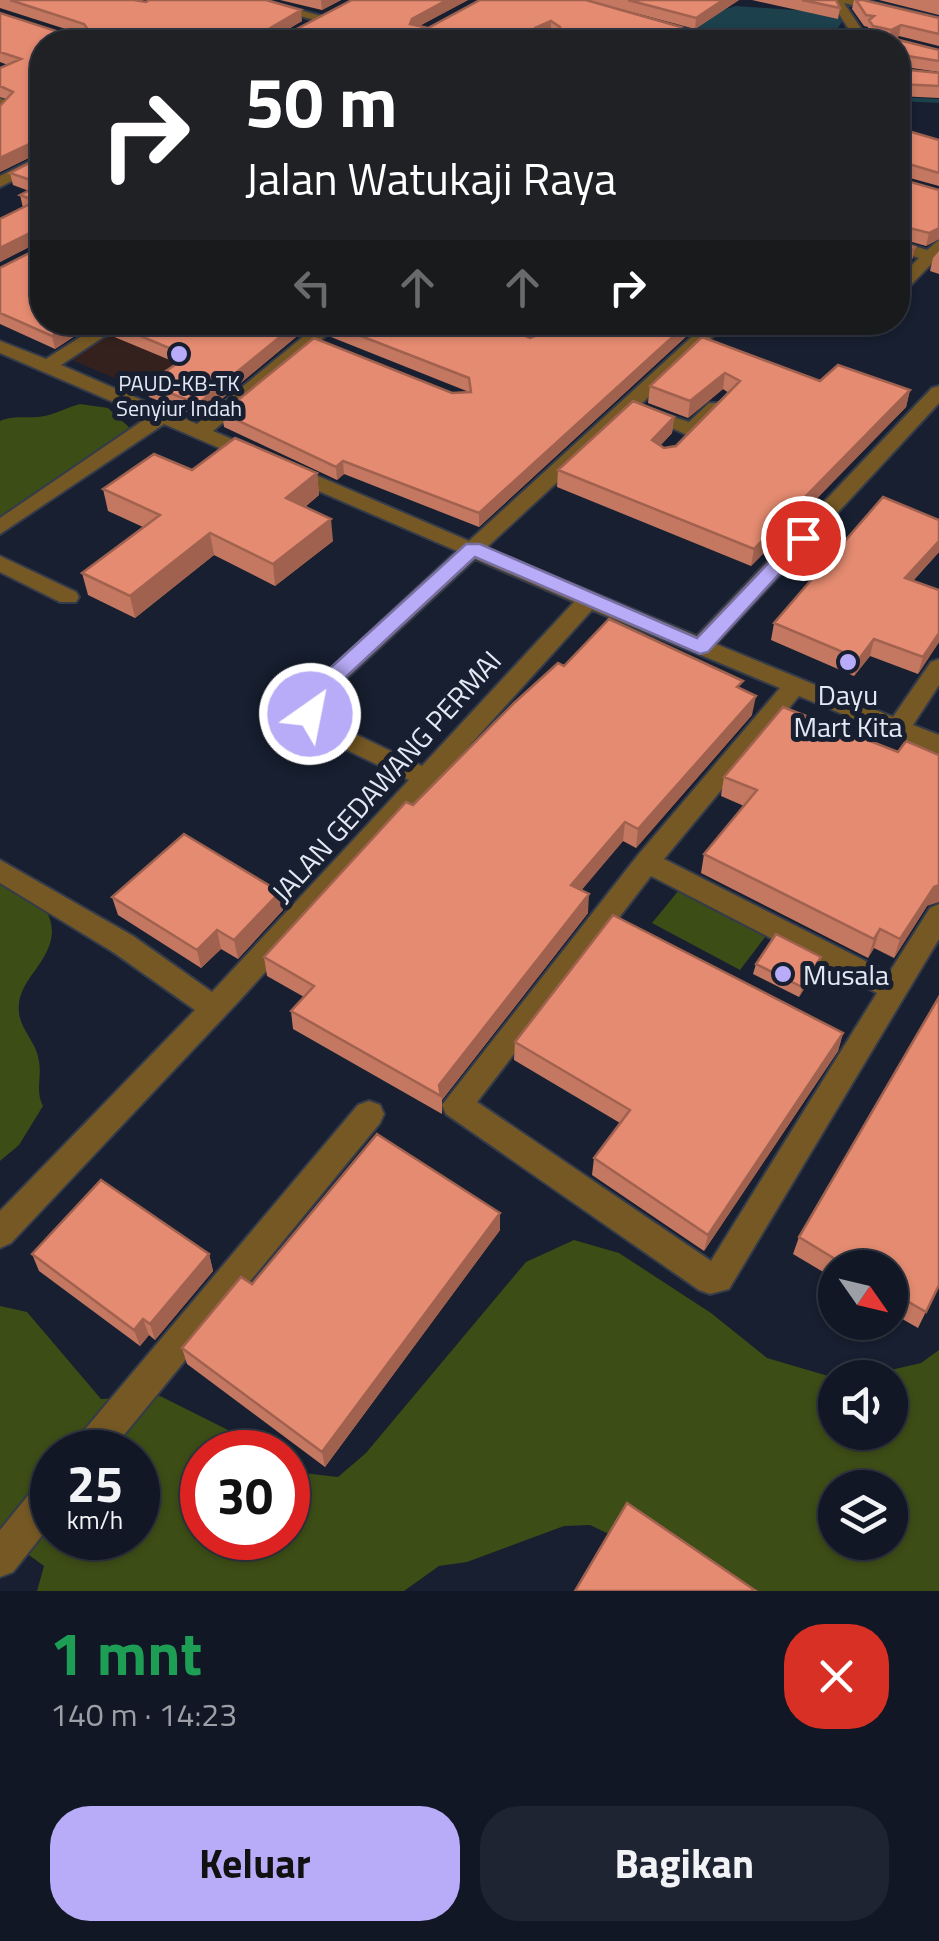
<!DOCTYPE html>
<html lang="id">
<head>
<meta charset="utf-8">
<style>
	body { margin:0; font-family:"Titillium Web",sans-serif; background:#1e2431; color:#f1f3f6; height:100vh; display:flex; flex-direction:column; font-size:38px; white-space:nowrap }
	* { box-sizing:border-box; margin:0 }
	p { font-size:32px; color:#9c9fa6 }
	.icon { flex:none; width:55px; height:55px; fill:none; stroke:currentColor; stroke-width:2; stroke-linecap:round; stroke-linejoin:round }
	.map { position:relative; height:1591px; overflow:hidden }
	.details { display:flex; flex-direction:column; background:#111724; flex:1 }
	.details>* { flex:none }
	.hud { position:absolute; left:30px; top:30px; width:880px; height:305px; border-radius:40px; box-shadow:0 2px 8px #0004,0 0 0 2px #303641; background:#202124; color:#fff; overflow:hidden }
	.needle { width:65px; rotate:124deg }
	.buttons { position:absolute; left:818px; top:1250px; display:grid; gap:20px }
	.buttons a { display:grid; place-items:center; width:90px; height:90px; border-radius:50%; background:#111724; box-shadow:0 2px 8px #0004,0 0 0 2px #303641; font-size:50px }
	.speed { position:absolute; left:30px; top:1430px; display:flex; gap:20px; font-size:50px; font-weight:700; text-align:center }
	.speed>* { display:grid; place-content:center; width:130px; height:130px; border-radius:50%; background:#111724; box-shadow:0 2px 8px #0004,0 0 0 2px #303641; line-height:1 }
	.speed small { font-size:25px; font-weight:400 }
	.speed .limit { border:15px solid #d22; background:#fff; color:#111 }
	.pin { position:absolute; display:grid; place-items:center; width:85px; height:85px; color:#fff; margin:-42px; border:5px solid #fff; border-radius:50%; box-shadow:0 2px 10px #0007 }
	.me { position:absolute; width:110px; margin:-55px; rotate:33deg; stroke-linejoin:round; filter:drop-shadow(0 0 8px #0008) }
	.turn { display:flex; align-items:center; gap:35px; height:210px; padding:0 50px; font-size:45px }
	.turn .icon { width:130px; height:130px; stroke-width:2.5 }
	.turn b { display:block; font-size:70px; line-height:85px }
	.lanes { display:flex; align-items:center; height:95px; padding:0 50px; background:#0003; justify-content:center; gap:50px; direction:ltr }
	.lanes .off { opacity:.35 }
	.round { display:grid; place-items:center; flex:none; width:105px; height:105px; border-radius:40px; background:#1e2431 }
	.headline { display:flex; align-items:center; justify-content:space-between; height:170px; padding:0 50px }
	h1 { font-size:60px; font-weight:700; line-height:75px; color:#1e9e55 }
	.action { display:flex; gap:20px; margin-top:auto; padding:20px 50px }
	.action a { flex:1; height:115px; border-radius:40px; background:#b8abf7; color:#111; font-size:40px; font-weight:700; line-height:115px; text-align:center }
	.action a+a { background:#1e2431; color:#f1f3f6 }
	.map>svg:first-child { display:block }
	.education { fill:#34211e }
	.green { fill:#3c4d16; fill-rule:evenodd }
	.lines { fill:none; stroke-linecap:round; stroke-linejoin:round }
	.stream { fill:#1c404c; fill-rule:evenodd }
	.river { fill:#1c404c; fill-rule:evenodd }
	.service-casing { stroke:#343b4b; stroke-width:3 }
	.minor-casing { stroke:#343b4b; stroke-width:4 }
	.service { fill:#755824; fill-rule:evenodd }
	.minor { fill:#755824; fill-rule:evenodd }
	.wall { fill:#c47861 }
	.shaded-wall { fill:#a0614f }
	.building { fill:#e48b71; stroke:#a0614f; stroke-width:2.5; fill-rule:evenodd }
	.route { fill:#b8abf7; stroke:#786fa1; stroke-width:2.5 }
	.poi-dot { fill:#b8abf7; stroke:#171f30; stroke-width:4 }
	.labels { text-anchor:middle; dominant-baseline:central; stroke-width:10; stroke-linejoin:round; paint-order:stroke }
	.far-poi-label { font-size:22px; fill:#e3e9f4; stroke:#171f30 }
	.poi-label { font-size:28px; fill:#e3e9f4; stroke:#171f30 }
	.street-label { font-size:28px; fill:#e3e9f4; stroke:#171f30 }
</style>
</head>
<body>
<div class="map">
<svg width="939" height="1591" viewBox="0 0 939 1591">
	<rect width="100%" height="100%" fill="#171f30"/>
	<path class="education" d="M124,323h130l-104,70 -83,-35z"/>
	<path class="green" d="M80,404l28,4 23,21 -131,92v-100c16,-7 31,-1 49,-6 10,-3 20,-8 31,-11z
		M0,870c29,22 68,43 45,85 -9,17 -23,28 -26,48 -3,25 17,36 20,58 3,17 -4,30 4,45l-24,39 -19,16z
		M679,890l87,46 -26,34 -88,-47z
		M574,1240l45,13 92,60 56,45 68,20v54h55v-54l-29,-1 60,-14 18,-13v241h-212l-137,-66 -26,1 -97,36 -28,4 -35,25h-367l7,-25 -44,-32v-228l27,6 74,87 59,-3 112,56h-70v86h86v-75l15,10 35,4 28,-24 160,-191zM52,1452h86v86h-86zM835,1488h55v54h-55z"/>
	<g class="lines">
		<path class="stream" d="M898,97l41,2v4l-41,-2z"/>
		<path class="river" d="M736,6l100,7 6,9 -6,9 -28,6 -68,-6 -15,10 -23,1 -13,-10 20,-18z"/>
		<g class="service-casing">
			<path id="service" d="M0,98l12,6 -12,13z"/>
		</g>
		<g class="minor-casing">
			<path id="minor" d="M242,0h22l68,19 -7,4z
				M830,0h34l75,18v8l-95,-23 26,39h-13z
				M648,20l79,19 2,3h-21l-65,-15v-6z
				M42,155v11l-42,21v-11z
				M939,240v16l-35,36 -6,1v-14l21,-21 -21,-7v-10l29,9z
				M104,322h22l-65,43 136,59 124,-102h21l-129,109 256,110 239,-219h20l-89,84 50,16 20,-19h14v8l-24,23h-14l-51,-23 -148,137 211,88 235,-248 7,-2v17l-223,241 177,73 38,-55 8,-3v26l-26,40 26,10v19l-140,-58 -135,163 225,114 41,-65 9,-4v35l-210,350 -19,5 -11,-4 -253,-176 -4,-9 196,-250 142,-167 -188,-78 -353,391 -228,242 -11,5v-37l195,-201 -82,-58 -113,-69v-23l133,76 79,56 197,-212 -91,-44 -21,-22 2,-16 158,-147 -293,-127 -164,110v-16l148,-101 -148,-64v-12l46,18zM475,559l99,43 -152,164 -88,-42 -13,-12 1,-11zM651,876l226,117 -166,268 -234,-159z
				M0,556l76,36 3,5 -3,5h-16l-60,-30z
				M369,1101l11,4 4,9 -4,9 -270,329h-39l5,-12 282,-335z
				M52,1477v46l-39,49 -13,5v-47l39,-48z"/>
		</g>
		<use href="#service" class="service"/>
		<use href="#minor" class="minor"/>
	</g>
	<path class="wall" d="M0,0h137l-2,1 167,20 -22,13h7l65,-34h116l-49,26 9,2 52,-28h259l-44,29 -101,-27 86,36 -638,4 54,280 -41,27 -55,-25v-56l41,-21v-6l-41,21v-43l23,-11 -3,-13 9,-4 -16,-6 -3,-12 31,-16v-5l-41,20v-66l6,-7 -6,-2v-29l8,-3 -8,-3v-49l65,21 13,-1 -78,-25z
		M280,0h61l-19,10z
		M752,0h84l4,8 -2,11z
		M854,0h9l76,18v28l-40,-10 -3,2 43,23v11l-41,-6v3l41,4v25l-41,-2v-54l-27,-5 -4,-6 1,-4 -4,-1 -12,-17z
		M879,0h60v15z
		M898,128l41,12v46l-40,-11 1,4 39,11v49l-13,7 -28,-8v3l17,6 -3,13 -14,14z
		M939,251v23l-9,-3 3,-13z
		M314,322l-114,95 -51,-20 -2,-13 30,-21 -65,-27 -2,-13z
		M502,322h200l-223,205 -135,-53 -7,6 -113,-53 -2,-14 247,-21 -138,-55 -1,-13 200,14 5,-2z
		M807,322h50l-13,12z
		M702,337l118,44 90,9 -4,17 -155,159 -194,-79 1,-17 116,-53 -2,16 -12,13 4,2 12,-2 53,-53 -6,-4 -35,29 -40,-15 2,-17z
		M192,470l125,3 2,22 -14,12 28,34 -58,45 -61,-31 -79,63 -47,-23 -6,-22 61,-46 -35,-16 -5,-22z
		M939,520v32l-26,29 26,61 -21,32 -48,-18 -16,20 -83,-36 3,-17z
		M564,666l177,23 11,26 -116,133 -13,-7 -42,49 7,23 -146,187v14l-149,-85 -2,-18 13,-14 -37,-21 -3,-19 149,-152z
		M783,707l144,199 -33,52 -20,-10 -6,10 -167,-85 3,-19 40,-48 -23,-10 3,-19z
		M112,897l171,13 -45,49 -17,-10 -20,19 -83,-53z
		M756,964l62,3 -19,30 -46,-23z
		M939,997v288l-21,43 -28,-16v-44h-55v11l-42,-25 6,-17z
		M843,1033l-5,18 -134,200 -112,-76 2,-17 26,-35 -106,-63 1,-18z
		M500,1213v17l-175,237 -138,-103 -5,-16 70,-64z
		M32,1254h177l4,17 -58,69 -6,-5 -9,11 -101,-75z"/>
	<path class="shaded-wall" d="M321,0h20l-19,10z
		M447,0h21l-56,30 -2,-6 2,-5z
		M723,0h16l-44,29 1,-11z
		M301,10l1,11 -34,20 -1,-11z
		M551,21v11l-17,7 -1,3 2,-14z
		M901,25l-2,11 -10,5 2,-11z
		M681,27l-1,11 -6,4h-14z
		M40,139l2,12 -42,21v-14z
		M40,228l2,12 -42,22v-14z
		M939,228v11l-13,7 3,-13z
		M915,247l-3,13 -14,14v-10z
		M73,322h23l-41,27 -3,-13z
		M298,322h16l-114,95 -2,-13z
		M689,322h13l-223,205v-14z
		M846,322h11l-13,12z
		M725,373l-2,16 -35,29 2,-17z
		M910,390l-4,17 -155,159 3,-17z
		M674,417l-2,16 -22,23 2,-16z
		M343,461l1,13 -7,6 -1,-13z
		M317,473l2,22 -31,25 -2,-22z
		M331,519l2,22 -58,45 -2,-22z
		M210,533l4,22 -79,63 -5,-22z
		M939,541v11l-39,43 5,-17z
		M939,633v9l-21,32 5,-17z
		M874,639l-4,17 -16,20 5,-17z
		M756,696l-4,19 -116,133 2,-19z
		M625,822l-2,19 -53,63 1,-19z
		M939,885v17l-12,4 -33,52 6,-19 34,-52z
		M280,892l3,18 -45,49 -4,-19z
		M589,894l-1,19 -146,187 -3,-15z
		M880,929l-6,19 -6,10 6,-19z
		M217,930l4,19 -20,19 -4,-18z
		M821,957l-3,10 -19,30 3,-10z
		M843,1033l-5,18 -134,200 4,-16z
		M500,1213v17l-175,237 -3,-15z
		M209,1254l4,17 -58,69 -5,-16z
		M143,1319l6,16 -9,11 -6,-16z"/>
	<path class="building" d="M10,0h124l12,2 3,-2h117l35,10 -34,20 4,4h16l65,-34h95l-35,19 -2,5 18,4 52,-28h106l95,27 -21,14 5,1h-623v142l-32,-11 31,-16 -1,-18 -40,19v-52l13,-14 -13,-6v-18l21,-9 -21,-7v-39l65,21 24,-3 -5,-7zM551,21l9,6 -2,6h-25l2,-5z
		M628,0h95l-27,18z
		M802,0h34l4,8z
		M856,0h7l76,18v16l-38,-9 -10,5 -18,-4 -4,-6 5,-4 -8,-1z
		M892,34l7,6 40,10v11l-38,-6 -3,14 41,4v13l-41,-2v-42h-18z
		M898,128l41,12v33l-37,-11 -4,3z
		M898,169l2,10 39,11v38l-10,5 -31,-8v16l17,6 -17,17v7z
		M42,184v138h31l-21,14 -52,-23v-45l41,-21 -1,-19 -40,20v-29l36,-18 -16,-6z
		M298,322l-100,82 -51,-20 41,-28 -78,-33z
		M331,322h161l38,16 20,-8 -17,-8h156l-210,191 -136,-52 -7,6 -114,-54 92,-75 138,55 19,-1 -2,-14 -139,-54z
		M702,337l118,44 18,-16 72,25 -156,159 -196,-79 75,-69 41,16 -22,23 12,8 12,-2 64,-65 -15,-8 -35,28 -40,-15z
		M235,438l82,35 -31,25 45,21 -58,45 -63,-31 -80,63 -48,-23 78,-58 -57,-26 51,-35 38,16z
		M883,497l56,23v21l-34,37 34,12v43l-16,24 -49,-18 -15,20 -85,-36z
		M609,619l134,62 -6,6 19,9 -118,133 -13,-7 -54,63 18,9 -150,191 2,11 -150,-85 23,-25 -50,-29 142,-155 7,3 101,-102 44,-40 6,3z
		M783,707l115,45 8,-11 33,14v130l-5,2 -34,52 -20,-10 -6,10 -170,-85 53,-64 -33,-13z
		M184,834l96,58 -46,48 -17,-10 -20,20 -85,-53z
		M613,915l230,118 -135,202 -114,-77 36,-48 -115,-68z
		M776,934l45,23 -19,30 -46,-23z
		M939,997v288l-13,27 -36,-21v-23h-40l-51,-31z
		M377,1134l123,79 -178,239 -140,-104 59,-71 11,7z
		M101,1180l108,74 -59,70 -7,-5 -9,11 -102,-76z
		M627,1503l129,88h-181z"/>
	<path class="route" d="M796,534l16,4 -104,114 -8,2 -225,-97 -143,133 -10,10 -5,19h-15l-3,-5 4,-21 163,-149h14l217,94z"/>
	<g class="poi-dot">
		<circle cx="179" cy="354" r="10"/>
		<circle cx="848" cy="662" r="10"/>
		<circle cx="783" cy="974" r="10"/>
	</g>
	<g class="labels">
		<g class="far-poi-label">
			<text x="179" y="383">PAUD-KB-TK<tspan x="179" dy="25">Senyiur Indah</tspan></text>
		</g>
		<g class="poi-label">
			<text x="848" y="694">Dayu<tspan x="848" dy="32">Mart Kita</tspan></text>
			<text x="803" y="974" text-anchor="start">Musala</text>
		</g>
		<g class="street-label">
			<text transform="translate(386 776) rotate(-48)">JALAN GEDAWANG PERMAI</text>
		</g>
	</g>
</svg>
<div class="buttons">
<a><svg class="needle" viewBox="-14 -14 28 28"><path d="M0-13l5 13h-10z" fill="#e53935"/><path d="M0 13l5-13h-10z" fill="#9c9fa6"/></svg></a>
<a><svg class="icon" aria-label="sound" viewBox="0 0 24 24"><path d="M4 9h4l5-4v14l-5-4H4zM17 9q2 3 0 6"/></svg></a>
<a><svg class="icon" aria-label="layers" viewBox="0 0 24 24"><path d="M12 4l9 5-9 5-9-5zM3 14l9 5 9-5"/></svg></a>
</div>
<div class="speed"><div>25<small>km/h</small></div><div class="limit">30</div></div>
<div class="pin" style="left:803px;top:538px;background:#d93025"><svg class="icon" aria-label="arrive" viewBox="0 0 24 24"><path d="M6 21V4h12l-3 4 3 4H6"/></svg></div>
<svg class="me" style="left:310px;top:714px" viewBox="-20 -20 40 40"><circle r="17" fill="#b8abf7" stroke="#fff" stroke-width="3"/><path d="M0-11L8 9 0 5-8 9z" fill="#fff"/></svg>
<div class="hud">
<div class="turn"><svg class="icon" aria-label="right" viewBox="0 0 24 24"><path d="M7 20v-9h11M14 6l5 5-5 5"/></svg><div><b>50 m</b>Jalan Watukaji Raya</div></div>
<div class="lanes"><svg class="icon off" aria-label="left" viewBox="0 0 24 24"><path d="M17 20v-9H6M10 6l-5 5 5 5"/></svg><svg class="icon off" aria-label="ahead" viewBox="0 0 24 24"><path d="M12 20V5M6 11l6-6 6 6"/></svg><svg class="icon off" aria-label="ahead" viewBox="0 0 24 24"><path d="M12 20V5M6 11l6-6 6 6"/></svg><svg class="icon" aria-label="right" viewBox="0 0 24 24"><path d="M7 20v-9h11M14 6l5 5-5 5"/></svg></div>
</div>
</div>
<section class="details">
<div class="headline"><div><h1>1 mnt</h1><p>140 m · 14:23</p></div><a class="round" style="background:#d93025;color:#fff"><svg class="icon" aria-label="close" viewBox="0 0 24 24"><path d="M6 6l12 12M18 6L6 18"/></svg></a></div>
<div class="action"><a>Keluar</a><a>Bagikan</a></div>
</section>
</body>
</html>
